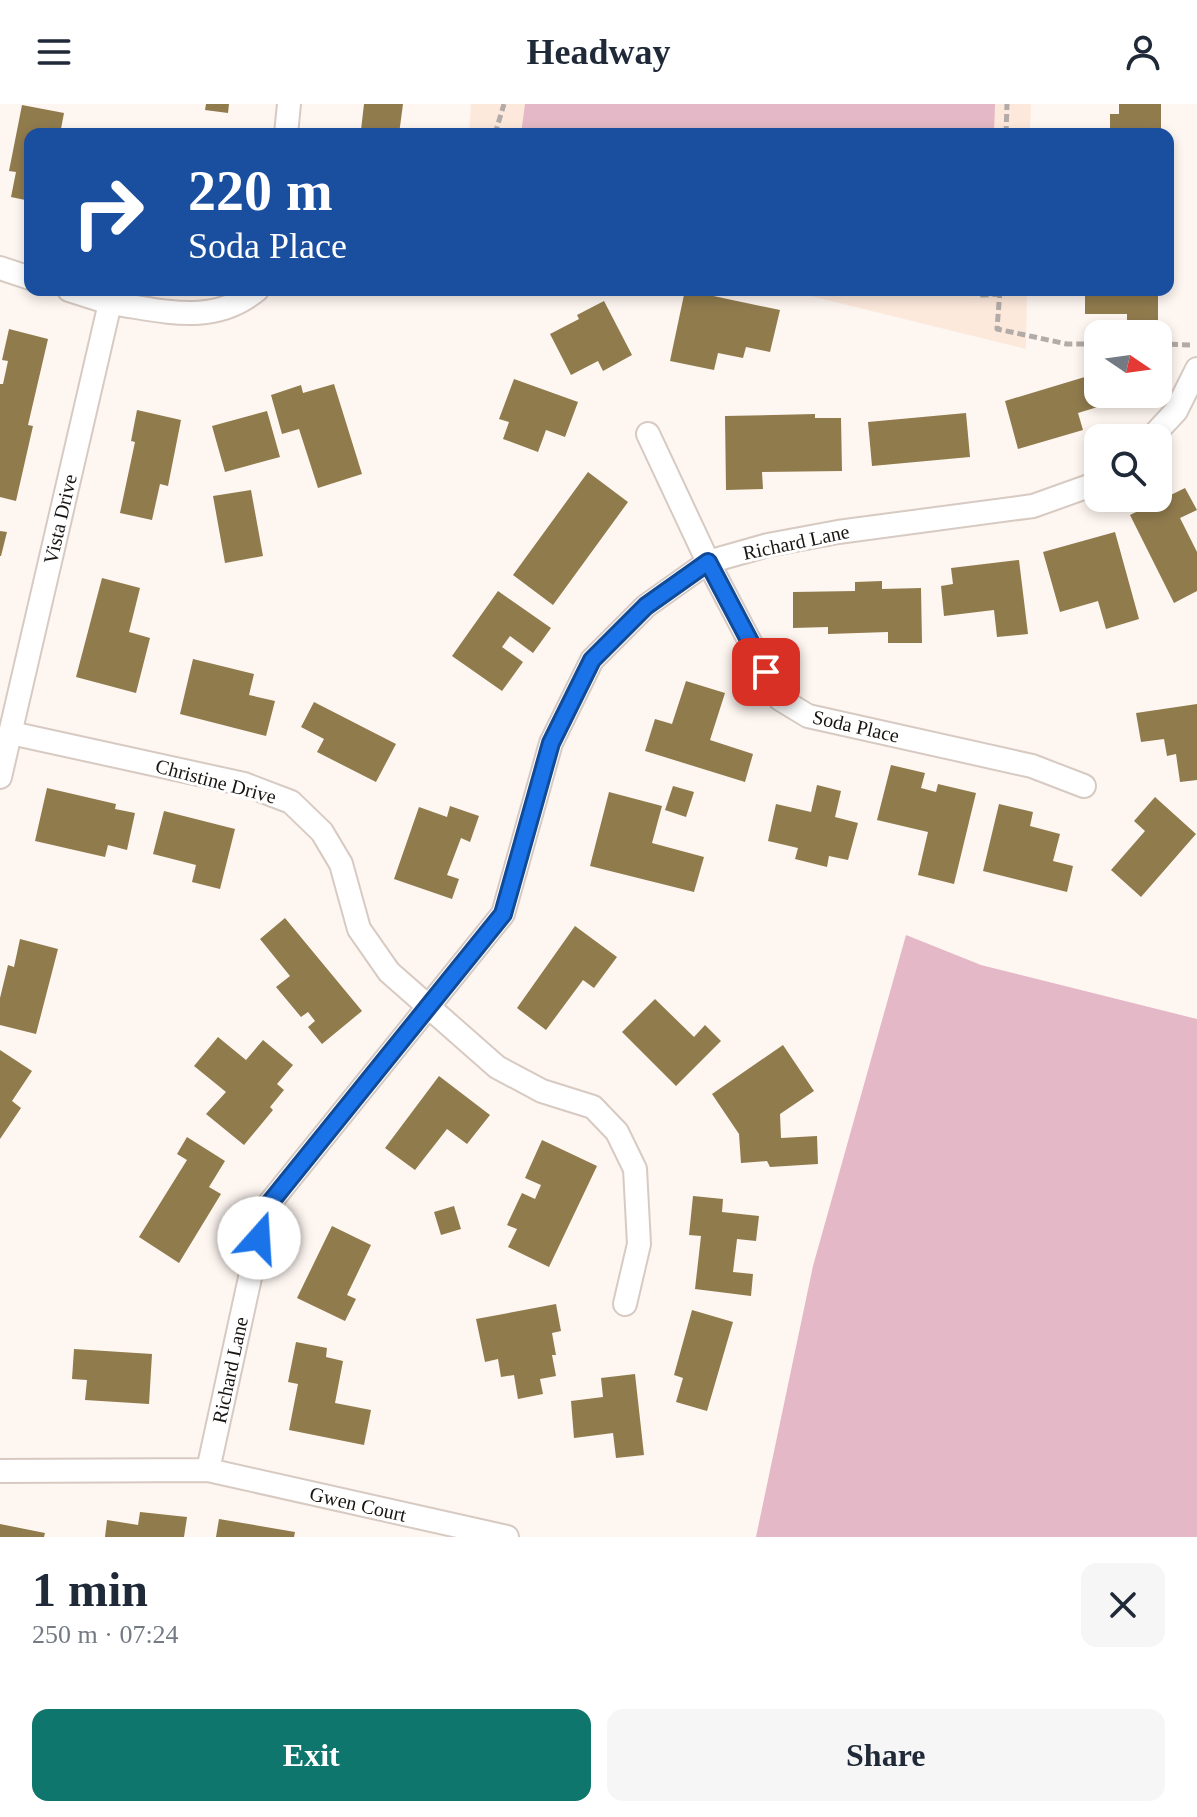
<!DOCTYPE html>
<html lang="en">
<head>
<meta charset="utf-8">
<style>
	body { margin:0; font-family:Georgia,serif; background:#f6f6f7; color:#1f2937; height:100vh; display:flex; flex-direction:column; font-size:30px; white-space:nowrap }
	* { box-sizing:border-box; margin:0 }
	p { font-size:26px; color:#747a83 }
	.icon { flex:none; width:44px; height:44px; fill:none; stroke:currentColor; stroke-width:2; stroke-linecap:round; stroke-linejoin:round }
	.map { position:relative; height:1433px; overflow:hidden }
	.sheet { display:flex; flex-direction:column; background:#fff; flex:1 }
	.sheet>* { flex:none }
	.hud { position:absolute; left:24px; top:24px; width:1150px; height:168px; border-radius:16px; box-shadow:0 4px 12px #0003; background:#1a4fa0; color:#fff; overflow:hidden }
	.needle { width:52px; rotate:103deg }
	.buttons { position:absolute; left:1084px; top:216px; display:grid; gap:16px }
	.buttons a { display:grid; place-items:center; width:88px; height:88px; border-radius:16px; background:#fff; box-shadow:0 4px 12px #0003; font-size:40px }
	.pin { position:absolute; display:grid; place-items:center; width:68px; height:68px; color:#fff; margin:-34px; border-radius:16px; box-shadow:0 4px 12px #0006 }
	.me { position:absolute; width:88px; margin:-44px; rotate:19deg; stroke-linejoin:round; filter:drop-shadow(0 0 6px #0008) }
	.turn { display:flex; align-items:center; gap:28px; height:168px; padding:0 32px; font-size:36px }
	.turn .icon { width:104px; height:104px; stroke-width:2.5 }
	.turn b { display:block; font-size:56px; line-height:68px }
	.round { display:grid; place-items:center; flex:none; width:84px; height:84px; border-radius:16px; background:#f6f6f7 }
	.head { display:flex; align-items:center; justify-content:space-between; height:136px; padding:0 32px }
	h1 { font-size:48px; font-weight:700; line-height:60px }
	.button { display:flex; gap:16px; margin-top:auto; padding:16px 32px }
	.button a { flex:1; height:92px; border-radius:16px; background:#0f766e; color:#fff; font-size:32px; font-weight:700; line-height:92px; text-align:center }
	.button a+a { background:#f6f6f7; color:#1f2937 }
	header { display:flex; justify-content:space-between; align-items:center; height:104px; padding:0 32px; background:#fff; font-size:36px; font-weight:700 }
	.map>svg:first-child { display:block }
	.built { fill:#fde9dc }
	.green { fill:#e4b8c6 }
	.building { fill:#907b4d }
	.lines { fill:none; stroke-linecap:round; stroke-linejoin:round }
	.minor-casing { stroke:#d7cac2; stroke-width:26 }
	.path { stroke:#b2aba7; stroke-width:5; stroke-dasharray:8 4; stroke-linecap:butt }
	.minor { stroke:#fff; stroke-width:22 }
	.route-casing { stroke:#114b97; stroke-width:20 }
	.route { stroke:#1a73e8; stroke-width:14 }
	.labels { text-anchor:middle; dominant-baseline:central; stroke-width:6; stroke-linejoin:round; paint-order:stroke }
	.street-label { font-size:20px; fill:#191512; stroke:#fff }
</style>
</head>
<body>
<header><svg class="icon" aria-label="menu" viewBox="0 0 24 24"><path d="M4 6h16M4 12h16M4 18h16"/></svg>Headway<svg class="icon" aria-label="person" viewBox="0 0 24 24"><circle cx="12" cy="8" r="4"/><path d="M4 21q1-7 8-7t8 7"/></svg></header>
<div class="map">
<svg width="1197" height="1433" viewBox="0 0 1197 1433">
	<rect width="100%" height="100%" fill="#fef6f1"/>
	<path class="built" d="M471,0h560l-1,30h-561z
		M786,186h241l-1,59z"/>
	<path class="green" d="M525,0h470l-1,30h-473z
		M906,831l75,30 216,54v518h-441l57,-271z"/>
	<path class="building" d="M206,0h23l-1,9 -23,-3z
		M364,0h39l-4,30 -38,-4z
		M1119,0h42v30h-51v-20h9z
		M22,1l42,8 -4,21h-30v67l-19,-4 5,-25 -7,-1z
		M685,186l95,20 -10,42 -24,-5 -3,11 -25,-5 -4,17 -44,-9z
		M1085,186h73v33h-31v-9h-42z
		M604,197l28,54 -29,16 -5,-10 -27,14 -21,-41 29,-15 -2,-4z
		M9,225l39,10 -20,86 5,1 -17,75 -16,-4v-113h3l5,-23 -6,-1z
		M1098,269v21h13l3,8 -36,11 5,17 -65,19 -13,-48z
		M514,275l64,23 -13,35 -19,-7 -8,22 -35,-13 6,-17 -10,-3z
		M334,280l28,90 -44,14 -19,-59 -17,5 -11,-39 30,-10 2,8z
		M137,306l44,10 -13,66 -8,-2 -8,36 -32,-7 15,-71 -4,-1z
		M267,307l13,46 -55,15 -13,-46z
		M966,309l4,44 -98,9 -4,-44z
		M815,310v4h26l1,53 -80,1 1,17 -37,1 -1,-74z
		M588,368l40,30 -75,103 -40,-30z
		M1185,384l12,22 -17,8 17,34v39l-23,12 -44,-88z
		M251,386l12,66 -38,7 -12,-67z
		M0,427l7,1 -6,24h-1z
		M1115,428l24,87 -33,10 -8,-28 -38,11 -17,-60z
		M1019,456l9,74 -31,3 -3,-27 -50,6 -3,-30 12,-2 -2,-16z
		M102,474l38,10 -11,44 21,6 -14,55 -60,-16z
		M882,477v8l39,-1 1,55h-34v-11l-60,2v-7l-35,1v-36l62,-1v-9z
		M498,487l53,37 -18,25 -23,-17 -8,11 21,15 -21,29 -50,-35z
		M193,555l61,15 -5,21 26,6 -9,35 -86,-22z
		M686,577l39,12 -15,47 43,14 -8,28 -100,-31 10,-32 17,5z
		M314,598l82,42 -20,38 -59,-30 7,-13 -23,-12z
		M1197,600v76l-17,2 -4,-28 -9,2 -3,-17 -23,3 -5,-29z
		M891,661l34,8 -4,15 15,4 2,-8 38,9 -22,91 -36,-9 10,-43 -51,-12z
		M817,681l24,6 -6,26 23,6 -10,37 -19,-4 -2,11 -32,-8 3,-11 -30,-7 8,-37 35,8z
		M673,682l21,6 -8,25 -21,-7z
		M47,684l69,16 -1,5 20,4 -8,37 -19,-5 -3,12 -70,-16z
		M609,688l53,14 -10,37 52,14 -10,35 -104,-26z
		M1155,693l41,37 -55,63 -30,-27 34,-39 -11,-10z
		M999,700l34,8 -3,14 30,8 -7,27 20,5 -6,26 -84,-21z
		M450,702l29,10 -9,26 -9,-4 -14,37 12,4 -7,20 -58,-20 25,-72 28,10z
		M164,707l71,18 -15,60 -28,-7 4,-17 -43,-11z
		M285,814l77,93 -40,33 -14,-17 7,-6 -7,-9 -7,5 -25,-30 14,-11 -30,-37z
		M575,822l42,31 -23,31 -11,-8 -37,50 -29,-22z
		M20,835l38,10 -22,85 -36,-9v-27l8,-33 6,2z
		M655,895l39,38 11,-12 16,16 -45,45 -54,-54z
		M218,933l28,23 17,-20 30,25 -16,19 7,6 -14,17 3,3 -29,35 -38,-31 20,-22 -32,-26z
		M783,941l31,46 -34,23 1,24 36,-2 1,28 -48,3 -3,-6 -26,2 -2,-29 -27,-40z
		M0,946l32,21 -20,30 9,7 -21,31z
		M439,972l51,39 -23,29 -20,-15 -32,41 -30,-22z
		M187,1033l38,24 -16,26 12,7 -42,69 -40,-26 48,-77 -10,-6z
		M542,1036l55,26 -48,101 -41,-20 9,-18 -10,-4 15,-32 13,6 6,-14 -16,-7z
		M693,1092l30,3 -1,13 37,4 -3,25 -19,-2 -4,33 20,2 -2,22 -56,-7 6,-53 -12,-1z
		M454,1102l7,23 -20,6 -7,-23z
		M332,1122l39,19 -24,50 9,4 -11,22 -48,-23z
		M556,1200l5,27 -9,2 4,22h-4l4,21 -16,3 3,15 -25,5 -4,-24 -13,2 -3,-18 -13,3 -9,-43z
		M692,1206l41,12 -26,89 -31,-9 7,-24 -9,-3z
		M296,1238l31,6 -1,9 17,4 -8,42 36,7 -7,35 -75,-15 9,-46 -10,-2z
		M74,1245l78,5 -3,50 -64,-4 2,-20 -15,-1z
		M635,1270l9,81 -28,3 -3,-25 -39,5 -3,-37 32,-4 -2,-19z
		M140,1408l47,5 -3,20h-79l2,-17 31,5z
		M219,1415l76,13 -1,5h-78z
		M0,1420l45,9 -1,4h-44z"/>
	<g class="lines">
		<g class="minor-casing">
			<path id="minor" d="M286,30l3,-30
				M0,164l30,10
				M110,199c53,7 102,24 147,-13
				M648,330l60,128 72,137 28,17 224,50 52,20
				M1151,334l25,-27 21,-42
				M11,629l233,51 47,18 31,30 19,32 18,65 30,43 108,95 45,24 51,16 24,25 18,37 4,75 -14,60
				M0,673l110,-474 -41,-13
				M208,1366l57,-261 238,-295 48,-171 41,-83 54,-54 62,-44 60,-17 70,-13 195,-26 56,-20 9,-7
				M0,1367l208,-1 299,67"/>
		</g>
		<path class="path" d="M495,30l9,-30
			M1006,30l1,-30
			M957,186l25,5 18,-1
			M1000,186l-3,39 70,15h31
			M1158,240l35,1"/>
		<use href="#minor" class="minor"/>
	</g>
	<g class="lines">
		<g class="route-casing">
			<path id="route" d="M259,1134l6,-29 238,-295 48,-171 41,-83 54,-54 62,-44 58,110"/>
		</g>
		<use href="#route" class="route"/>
	</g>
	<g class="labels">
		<g class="street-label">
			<text transform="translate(60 415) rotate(-77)">Vista Drive</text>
			<text transform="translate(796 438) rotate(-12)">Richard Lane</text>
			<text transform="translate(856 622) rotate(13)">Soda Place</text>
			<text transform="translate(216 677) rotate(15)">Christine Drive</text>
			<text transform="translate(230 1266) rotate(-78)">Richard Lane</text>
			<text transform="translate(358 1400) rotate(13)">Gwen Court</text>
		</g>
	</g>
</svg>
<div class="buttons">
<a><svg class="needle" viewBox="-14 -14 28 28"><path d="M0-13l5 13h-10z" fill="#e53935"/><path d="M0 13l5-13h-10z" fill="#747a83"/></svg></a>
<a><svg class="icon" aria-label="search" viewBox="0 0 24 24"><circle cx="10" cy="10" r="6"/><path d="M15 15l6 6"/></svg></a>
</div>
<div class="pin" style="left:766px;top:568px;background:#d93025"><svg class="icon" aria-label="arrive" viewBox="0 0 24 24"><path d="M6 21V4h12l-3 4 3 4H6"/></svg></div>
<svg class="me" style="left:259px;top:1134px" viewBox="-20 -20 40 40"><circle r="19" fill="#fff"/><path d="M0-13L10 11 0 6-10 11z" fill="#1a73e8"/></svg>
<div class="hud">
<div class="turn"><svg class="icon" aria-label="right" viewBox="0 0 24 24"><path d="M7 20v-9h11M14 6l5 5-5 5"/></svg><div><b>220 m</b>Soda Place</div></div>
</div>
</div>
<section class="sheet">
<div class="head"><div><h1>1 min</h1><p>250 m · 07:24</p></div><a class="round"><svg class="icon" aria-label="close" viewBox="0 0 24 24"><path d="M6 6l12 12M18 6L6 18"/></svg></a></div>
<div class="button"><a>Exit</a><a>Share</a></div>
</section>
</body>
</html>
